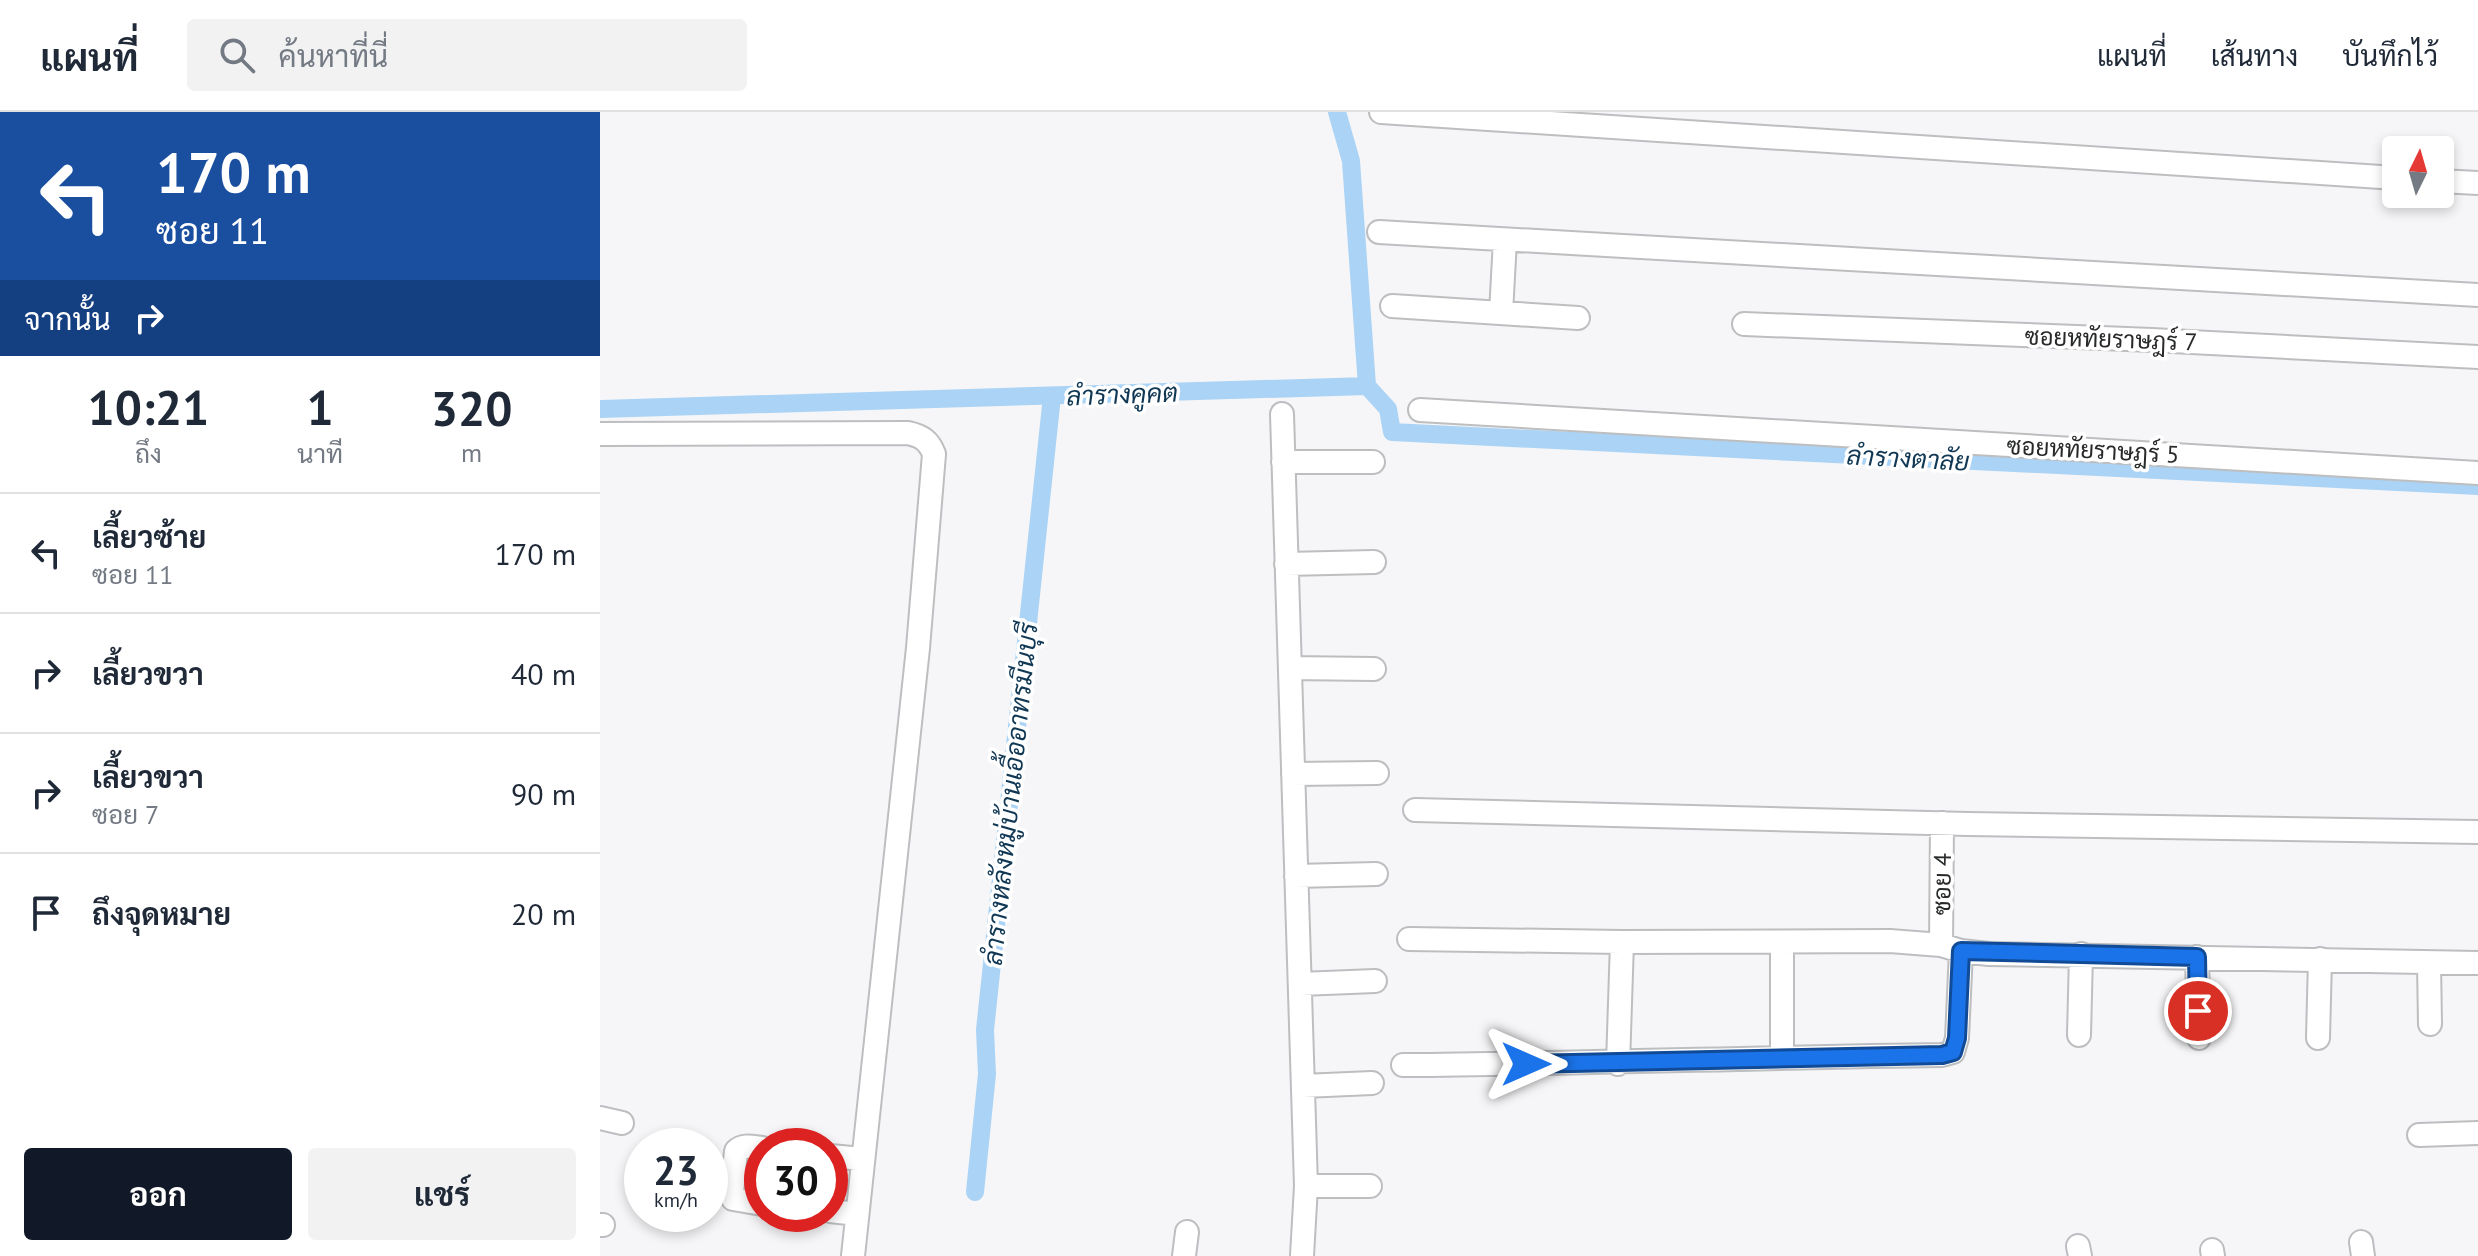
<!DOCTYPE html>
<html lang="th">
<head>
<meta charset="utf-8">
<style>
	body { margin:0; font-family:"PT Sans",Sarabun,sans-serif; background:#f2f2f3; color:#1f2937; height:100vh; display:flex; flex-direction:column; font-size:30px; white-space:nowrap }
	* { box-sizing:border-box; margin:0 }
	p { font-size:26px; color:#747a83 }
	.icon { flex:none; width:44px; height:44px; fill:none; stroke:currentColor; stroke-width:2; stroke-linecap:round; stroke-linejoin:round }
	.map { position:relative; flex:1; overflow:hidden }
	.side { display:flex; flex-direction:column; background:#fff; width:600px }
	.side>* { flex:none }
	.top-card { background:#1a4fa0; color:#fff; overflow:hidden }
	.needle { width:52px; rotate:5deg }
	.buttons { position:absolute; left:1782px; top:24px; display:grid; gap:16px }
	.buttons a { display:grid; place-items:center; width:72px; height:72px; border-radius:8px; background:#fff; box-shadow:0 4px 12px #0003; font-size:40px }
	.speed { position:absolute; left:24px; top:1016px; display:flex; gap:16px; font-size:40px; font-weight:700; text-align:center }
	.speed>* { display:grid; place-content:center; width:104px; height:104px; border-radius:50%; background:#fff; box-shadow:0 4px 12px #0003; line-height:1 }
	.speed small { font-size:20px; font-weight:400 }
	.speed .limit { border:12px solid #d22; background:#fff; color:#111 }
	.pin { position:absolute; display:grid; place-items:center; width:68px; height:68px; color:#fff; margin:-34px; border:4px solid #fff; border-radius:50%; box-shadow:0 2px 8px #0007 }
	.me { position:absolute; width:88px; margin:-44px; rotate:90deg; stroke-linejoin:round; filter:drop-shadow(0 0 6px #0008) }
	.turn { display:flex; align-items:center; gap:28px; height:168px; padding:0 24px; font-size:36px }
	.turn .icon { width:104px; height:104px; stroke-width:2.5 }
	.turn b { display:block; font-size:56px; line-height:68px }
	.then { display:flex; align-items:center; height:76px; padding:0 24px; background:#0003; gap:16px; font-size:30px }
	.eta { display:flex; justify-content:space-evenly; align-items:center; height:136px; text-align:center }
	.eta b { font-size:48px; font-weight:700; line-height:56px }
	.primary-button { display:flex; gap:16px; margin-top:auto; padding:16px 24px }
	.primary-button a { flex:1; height:92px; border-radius:8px; background:#111827; color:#fff; font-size:32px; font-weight:700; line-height:92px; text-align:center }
	.primary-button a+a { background:#f2f2f3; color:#1f2937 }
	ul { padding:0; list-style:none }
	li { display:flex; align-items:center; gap:24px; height:120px; padding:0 24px; border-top:2px solid #e0e1e3 }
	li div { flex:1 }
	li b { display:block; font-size:30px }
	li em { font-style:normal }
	header { display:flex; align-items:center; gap:48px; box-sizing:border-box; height:112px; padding:0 40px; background:#fff; border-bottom:2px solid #e0e1e3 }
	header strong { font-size:38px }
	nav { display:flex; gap:44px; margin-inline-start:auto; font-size:28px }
	.search { width:560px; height:72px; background:#f2f2f3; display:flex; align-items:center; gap:20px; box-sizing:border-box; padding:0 28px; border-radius:8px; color:#747a83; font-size:30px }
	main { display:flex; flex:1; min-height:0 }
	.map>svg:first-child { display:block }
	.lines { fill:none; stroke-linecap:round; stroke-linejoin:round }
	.canal { stroke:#aad3f5; stroke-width:18 }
	.minor-casing { stroke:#bdbec0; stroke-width:26 }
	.minor { stroke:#fff; stroke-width:22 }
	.route-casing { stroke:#114b97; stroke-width:20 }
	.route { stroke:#1a73e8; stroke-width:14 }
	.labels { text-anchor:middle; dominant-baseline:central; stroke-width:7; stroke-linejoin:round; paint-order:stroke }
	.street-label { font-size:24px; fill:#282929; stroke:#fff }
	.water-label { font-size:26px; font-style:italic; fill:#103854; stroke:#fff }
</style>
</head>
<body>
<header>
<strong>แผนที่</strong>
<div class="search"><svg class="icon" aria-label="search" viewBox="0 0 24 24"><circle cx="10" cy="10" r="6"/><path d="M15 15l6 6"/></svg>ค้นหาที่นี่</div>
<nav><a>แผนที่</a><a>เส้นทาง</a><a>บันทึกไว้</a></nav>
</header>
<main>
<section class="side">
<div class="top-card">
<div class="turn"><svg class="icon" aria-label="left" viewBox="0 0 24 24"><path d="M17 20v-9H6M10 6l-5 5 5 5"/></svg><div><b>170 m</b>ซอย 11</div></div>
<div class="then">จากนั้น<svg class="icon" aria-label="right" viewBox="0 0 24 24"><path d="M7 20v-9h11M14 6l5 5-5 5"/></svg></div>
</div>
<div class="eta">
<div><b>10:21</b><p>ถึง</p></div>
<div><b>1</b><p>นาที</p></div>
<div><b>320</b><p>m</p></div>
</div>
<ul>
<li><svg class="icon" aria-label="left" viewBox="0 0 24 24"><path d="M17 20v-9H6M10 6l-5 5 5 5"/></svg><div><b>เลี้ยวซ้าย</b><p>ซอย 11</p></div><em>170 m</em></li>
<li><svg class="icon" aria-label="right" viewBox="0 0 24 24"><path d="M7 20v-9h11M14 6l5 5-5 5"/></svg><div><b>เลี้ยวขวา</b></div><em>40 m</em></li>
<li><svg class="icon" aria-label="right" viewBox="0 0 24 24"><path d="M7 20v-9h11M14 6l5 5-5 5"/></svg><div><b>เลี้ยวขวา</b><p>ซอย 7</p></div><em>90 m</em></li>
<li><svg class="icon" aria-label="arrive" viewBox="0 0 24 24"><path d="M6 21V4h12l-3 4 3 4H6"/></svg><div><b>ถึงจุดหมาย</b></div><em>20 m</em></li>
</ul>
<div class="primary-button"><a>ออก</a><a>แชร์</a></div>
</section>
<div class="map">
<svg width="1878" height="1144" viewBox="0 0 1878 1144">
	<rect width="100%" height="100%" fill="#f6f6f8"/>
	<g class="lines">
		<path class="canal" d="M767,274l21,23 4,23 1086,54
			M0,297l767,-23 -16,-225 -14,-49
			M375,1080l12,-118 -2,-44 67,-634"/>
		<g class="minor-casing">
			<path id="minor" d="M781,0l1015,66
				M1840,69l38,2
				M779,120l1099,63
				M792,194l186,12
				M901,201l4,-73
				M1144,212l408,16 326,17
				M820,298l1058,63
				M682,302l24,772 -4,70
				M0,322l308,-1c14,3 21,8 26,21l-16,194 -65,608
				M683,350h90
				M686,452l88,-2
				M690,556l84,1
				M693,662l84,-1
				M815,698l553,14 510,8
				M696,764l80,-2
				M809,827l213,3 268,-1 51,4 20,6 28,3 489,9
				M1341,833l1,-122
				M1597,845l2,81
				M1829,851l1,61
				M700,872l75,-3
				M1479,923l2,-81
				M1718,926l2,-79
				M1182,945v-114
				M1018,952l4,-122
				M803,953c180,-1 359,-8 539,-10l11,-3 4,-14 4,-87
				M703,974l69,-3
				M0,1006l22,5
				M1819,1023l59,-2
				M162,1036c-9,-1 -19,-4 -26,3l-4,42 1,6 29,5
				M230,1044l33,3
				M706,1074h64
				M230,1099l27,3
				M0,1113h3
				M1761,1130l2,14
				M1478,1134l2,10
				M1612,1138l1,6
				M584,1144l3,-24"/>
		</g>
		<use href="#minor" class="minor"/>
	</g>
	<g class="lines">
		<g class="route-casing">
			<path id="route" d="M926,952l416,-9 11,-3 4,-14 4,-87 236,6 1,54"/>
		</g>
		<use href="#route" class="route"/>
	</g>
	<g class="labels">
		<g class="street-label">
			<text transform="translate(1511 227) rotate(2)">ซอยหทัยราษฎร์ 7</text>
			<text transform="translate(1493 338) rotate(3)">ซอยหทัยราษฎร์ 5</text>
			<text transform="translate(1342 772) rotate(-89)">ซอย 4</text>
		</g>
		<g class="water-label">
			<text transform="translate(522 282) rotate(-2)">ลำรางคูคต</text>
			<text transform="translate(1308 346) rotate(3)">ลำรางตาลัย</text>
			<text transform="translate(410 682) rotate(-84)">ลำรางหลังหมู่บ้านเอื้ออาทรมีนบุรี</text>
		</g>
	</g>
</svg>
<div class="buttons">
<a><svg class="needle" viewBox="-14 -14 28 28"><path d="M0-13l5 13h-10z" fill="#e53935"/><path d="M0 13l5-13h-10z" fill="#747a83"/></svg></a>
</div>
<div class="speed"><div>23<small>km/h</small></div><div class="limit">30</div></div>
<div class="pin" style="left:1598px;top:899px;background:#d93025"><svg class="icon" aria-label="arrive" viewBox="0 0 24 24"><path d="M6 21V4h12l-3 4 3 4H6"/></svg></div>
<svg class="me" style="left:926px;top:952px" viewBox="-20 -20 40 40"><path d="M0-17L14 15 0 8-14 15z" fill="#1a73e8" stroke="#fff" stroke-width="4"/></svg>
</div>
</main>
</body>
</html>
